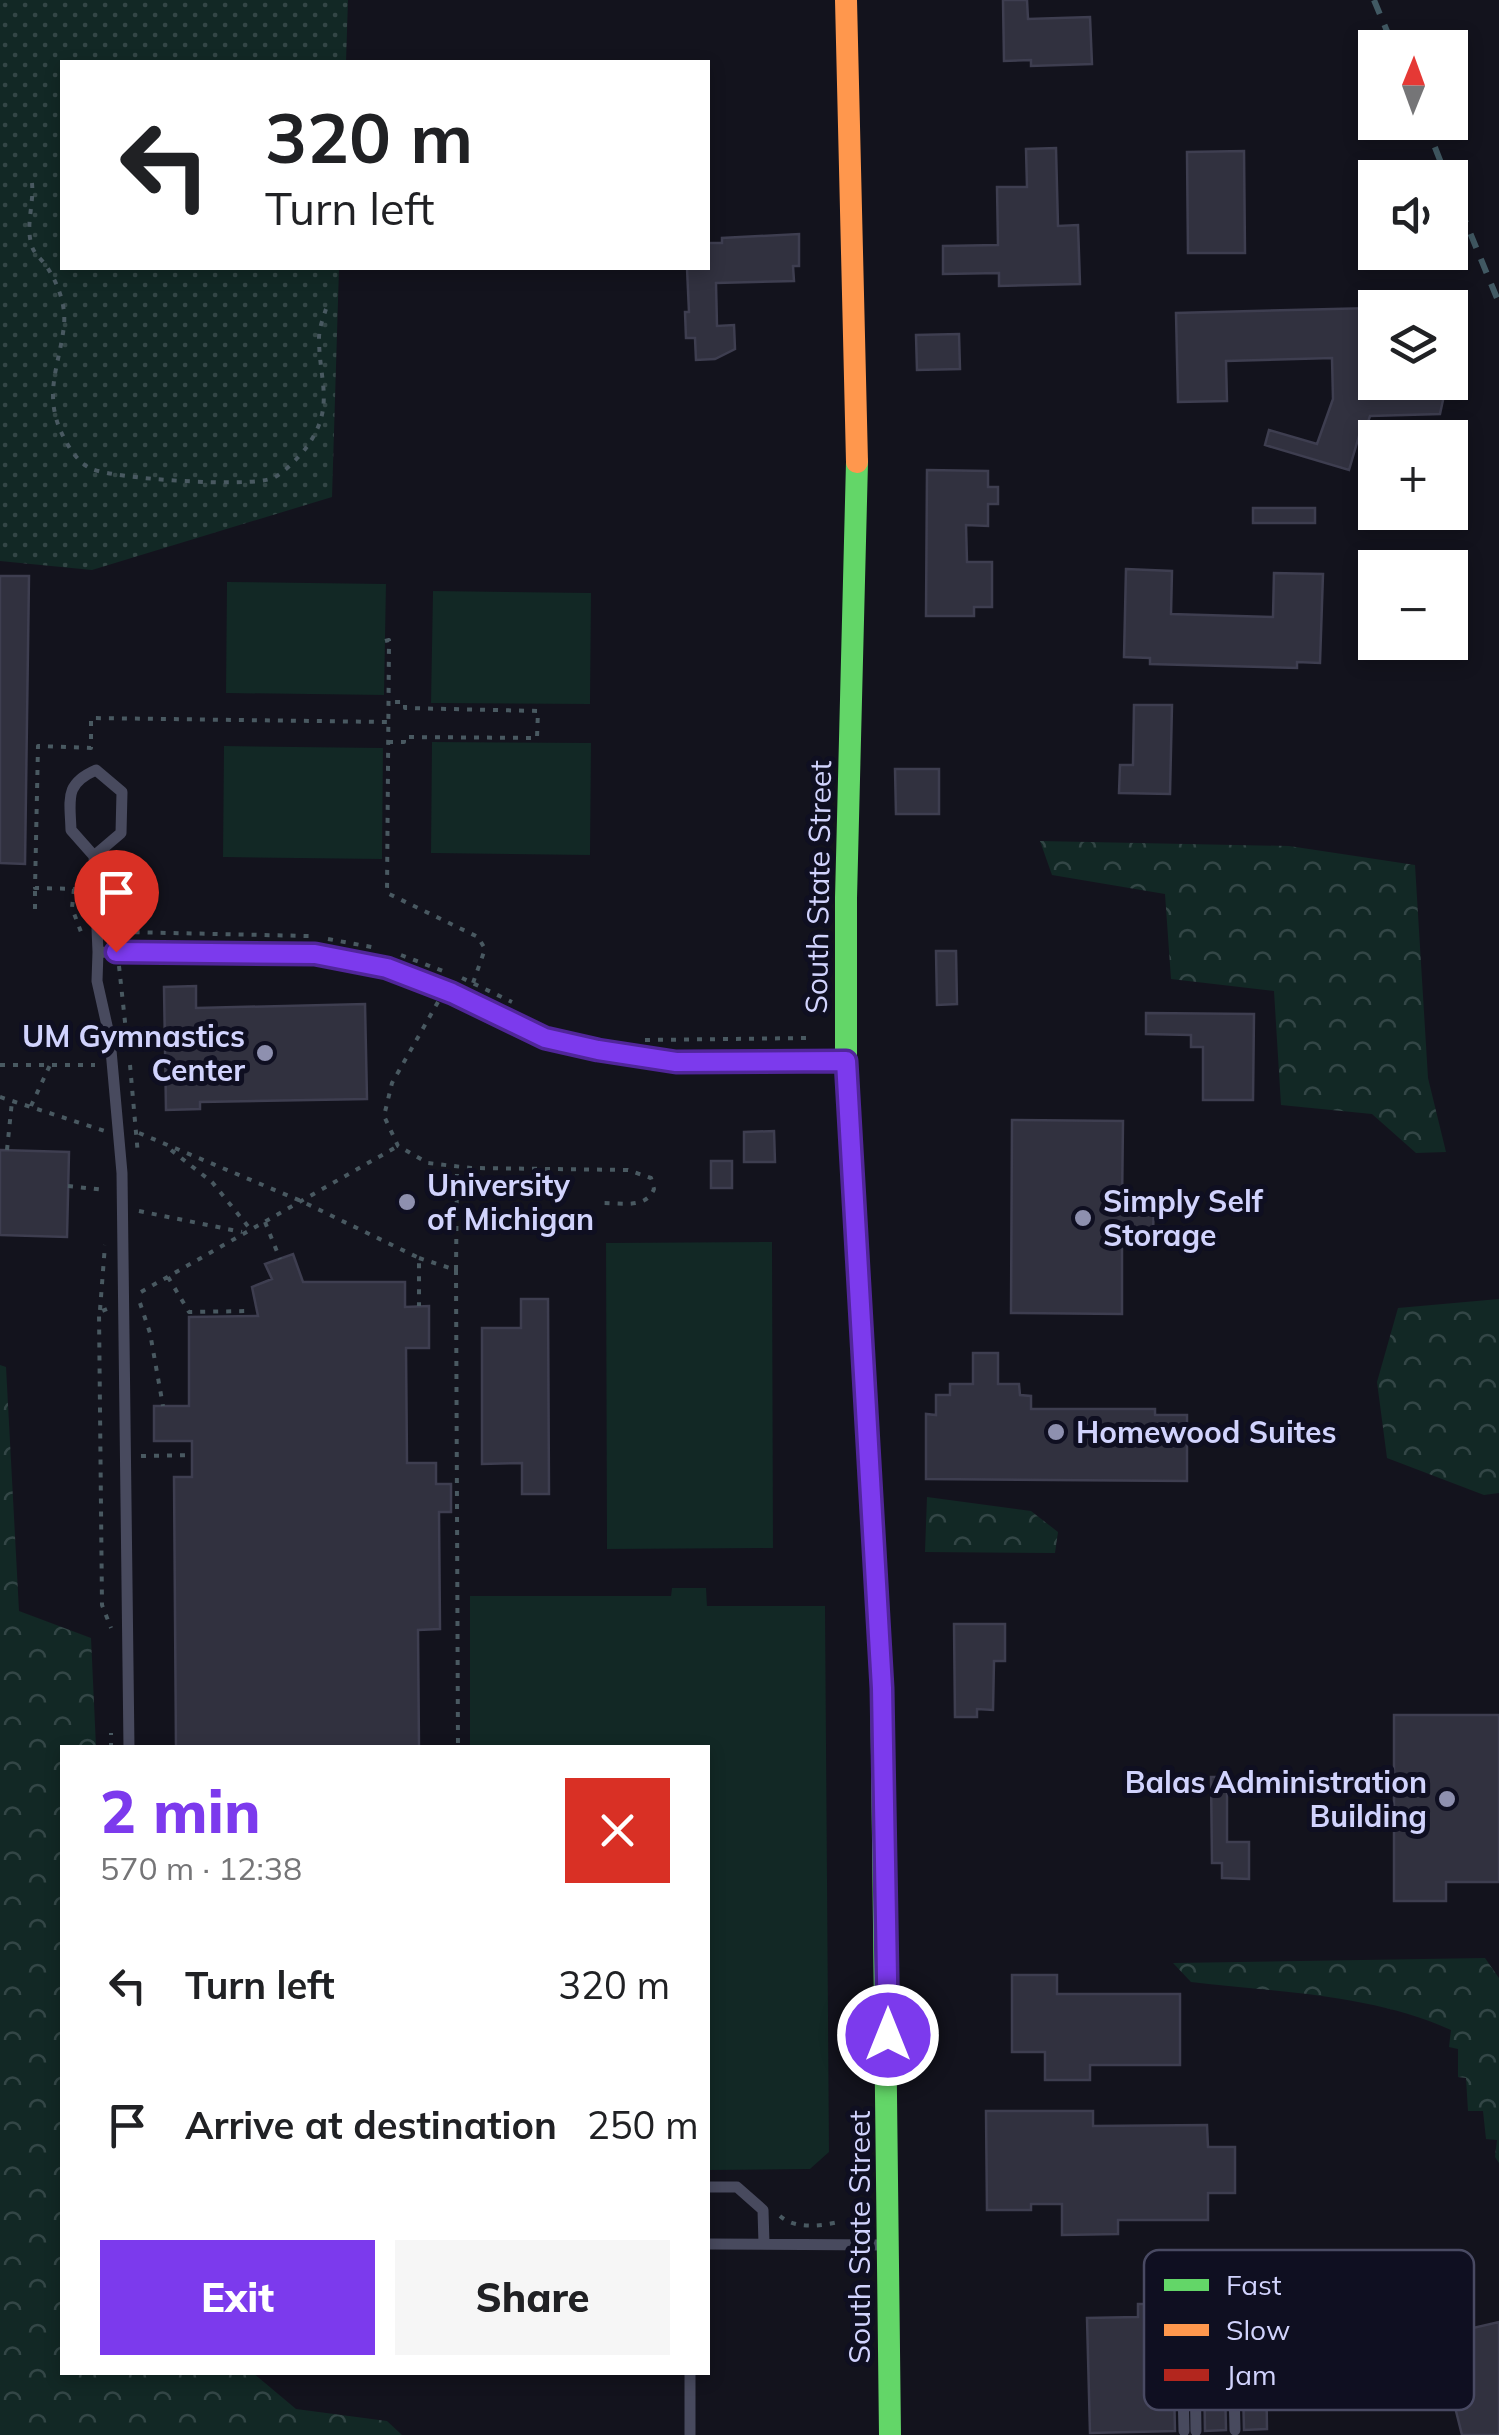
<!DOCTYPE html>
<html lang="en">
<head>
<meta charset="utf-8">
<style>
	body { margin:0; font-family:Mulish,sans-serif; background:#f6f6f6; color:#202124; height:100vh; display:flex; flex-direction:column; font-size:38px; white-space:nowrap }
	* { box-sizing:border-box; margin:0 }
	p { font-size:32px; color:#757577 }
	.icon { flex:none; width:55px; height:55px; fill:none; stroke:currentColor; stroke-width:2; stroke-linecap:round; stroke-linejoin:round }
	.map { position:relative; flex:1; overflow:hidden }
	.side { position:absolute; left:60px; top:1745px; width:650px; height:630px; display:flex; flex-direction:column; background:#fff; border-radius:0px; box-shadow:0 5px 15px #0003 }
	.side>* { flex:none }
	.guide { position:absolute; left:60px; top:60px; width:650px; height:210px; border-radius:0px; box-shadow:0 5px 15px #0003; background:#fff; color:#202124; overflow:hidden }
	.needle { width:65px; rotate:1deg }
	.tools { position:absolute; left:1358px; top:30px; display:grid; gap:20px }
	.tools a { display:grid; place-items:center; width:110px; height:110px; border-radius:0px; background:#fff; box-shadow:0 5px 15px #0003; font-size:50px }
	.pin { position:absolute; display:grid; place-items:center; width:85px; height:85px; color:#fff; margin:-102px -42px; border-radius:50% 50% 50% 0; rotate:-45deg; box-shadow:0 0 10px #0007 }
	.pin .icon { rotate:45deg }
	.me { position:absolute; width:110px; margin:-55px; rotate:0deg; stroke-linejoin:round; filter:drop-shadow(0 0 8px #0008) }
	.turn { display:flex; align-items:center; gap:35px; height:210px; padding:0 40px; font-size:45px }
	.turn .icon { width:130px; height:130px; stroke-width:2.5 }
	.turn b { display:block; font-size:70px; line-height:85px }
	.round { display:grid; place-items:center; flex:none; width:105px; height:105px; border-radius:0px; background:#f6f6f6 }
	.overview { display:flex; align-items:center; justify-content:space-between; height:170px; padding:0 40px }
	h1 { font-size:60px; font-weight:800; line-height:75px; color:#7c3aed }
	.cta { display:flex; gap:20px; margin-top:auto; padding:20px 40px }
	.cta a { flex:1; height:115px; border-radius:0px; background:#7c3aed; color:#fff; font-size:40px; font-weight:800; line-height:115px; text-align:center }
	.cta a+a { background:#f6f6f6; color:#202124 }
	ul { padding:0; list-style:none }
	li { display:flex; align-items:center; gap:30px; height:140px; padding:0 40px }
	li div { flex:1 }
	li b { display:block; font-size:38px }
	li em { font-style:normal }
	.map>svg:first-child { display:block }
	.grass { fill:url(#grass-dots) }
	.forest { fill:url(#forest-crowns) }
	.pitch { fill:#122825 }
	.building { fill:#31313f; stroke:#3e3e50; stroke-width:2.5 }
	.lines { fill:none; stroke-linecap:round; stroke-linejoin:round }
	.path { stroke:#495961; stroke-width:4; stroke-dasharray:5 8; stroke-linecap:butt }
	.lane { stroke:#484a5e; stroke-width:11 }
	.fast { stroke:#63d668; stroke-width:22 }
	.slow { stroke:#ff974d; stroke-width:22 }
	.jam { stroke:#b3261e; stroke-width:22 }
	.rail { stroke:#415963; stroke-width:6; stroke-dasharray:15 12; stroke-linecap:butt }
	.route-casing { stroke:#51269a; stroke-width:25 }
	.route { stroke:#7c3aed; stroke-width:18 }
	.poi-dot { fill:#8e90af; stroke:#0f0f21; stroke-width:4 }
	.labels { text-anchor:middle; dominant-baseline:central; stroke-width:10; stroke-linejoin:round; paint-order:stroke }
	.street-label { font-size:30px; fill:#d1d3fd; stroke:#0f0f21 }
	.poi-label { font-size:30px; font-weight:bold; fill:#d1d3fd; stroke:#0f0f21; text-anchor:start }
	.key { fill:#0f0f21; stroke:#494a63; stroke-width:2.5 }
	.key-label { font-size:28px; fill:#d1d3fd }
</style>
</head>
<body>
<div class="map">
<svg width="1499" height="2435" viewBox="0 0 1499 2435">
	<defs>
		<pattern id="grass-dots" width="8" height="8" patternUnits="userSpaceOnUse" patternTransform="scale(2.5)"><rect width="8" height="8" fill="#122825"/><path d="M2 2h.1M6 6h.1" fill="none" stroke="#334646" stroke-width="1.8" stroke-linecap="round"/></pattern>
		<pattern id="forest-crowns" width="20" height="18" patternUnits="userSpaceOnUse" patternTransform="scale(2.5)"><rect width="20" height="18" fill="#122825"/><path d="M2 6a3 3 0 1 1 6 0M12 15a3 3 0 1 1 6 0" fill="none" stroke="#334646"/></pattern>
	</defs>
	<rect width="100%" height="100%" fill="#13131d"/>
	<path class="grass" d="M0,0h348l-2,62h-284v206h277l-7,229 -240,73 -92,-9z"/>
	<path class="forest" d="M1040,841l249,5 126,19 13,213 18,74 -30,1 -44,-39 -91,-9 -7,-114 -103,-12 -6,-85 -113,-19z
		M1499,1299v194l-15,2 -97,-37 -10,-76 21,-74z
		M0,1365l6,2 13,244 72,27 5,109 -34,1v624l191,1 43,36 91,12 15,14h-402z
		M927,1497l104,14 27,21 -3,21 -130,-1z
		M1485,1958l14,20v185l-4,-6 2,-17 -11,-1 -3,-28h-15l-2,-33 -8,-1v-28l-9,-2 2,-17c-79,-36 -175,-38 -260,-48l-18,-19z"/>
	<path class="pitch" d="M227,582l159,2 -2,111 -158,-2z
		M433,591l158,2 -1,111 -159,-1z
		M432,742l159,1 -1,112 -159,-2z
		M224,746l159,2 -1,111 -159,-2z
		M772,1242l1,306 -166,1 -1,-306z
		M672,1588h34l1,18h118l4,546 -19,17 -102,1v-422l-238,-1v-151h201z"/>
	<path class="building" d="M1003,0h24l1,19 62,-2 2,47 -61,2v-6l-27,1z
		M1056,148l2,78 20,-1 2,59 -81,2v-13l-56,1v-28l55,-1 -1,-58h30l-1,-38z
		M1244,151l1,102h-57l-1,-101z
		M799,234v32h-6l1,15 -78,2 1,43 17,-1 1,24 -20,10 -19,1 -1,-22h-9l-1,-26h4l-2,-44h21v-25h14v-5z
		M1373,308l2,74h67l1,18 -3,14 -70,2 -7,21 -4,-1 -10,34 -84,-25 4,-15 48,14 16,-45 -1,-41 -106,3 1,40 -49,1 -2,-89z
		M959,334l1,35 -43,1 -1,-35z
		M927,470l61,1v16h10v17h-10v22l-22,-1 1,37h25v45h-18v9h-48z
		M1253,508h62v15h-62z
		M1126,569l46,2 -1,43 102,3 1,-44 49,1 -3,89 -23,-1v6l-147,-4v-6l-26,-1z
		M0,576h29l-4,288 -25,-1z
		M1134,705h38l-2,89 -51,-1 1,-28h13z
		M895,769h44v45h-43z
		M936,951h20l1,53 -20,1z
		M196,986v22l169,-4 2,95 -167,3v7l-34,1 -2,-123z
		M1146,1013l108,1 -1,86h-50v-53h-12v-12l-45,-1z
		M1012,1120l111,1 -1,85h32l-1,25h-31v83l-111,-1z
		M774,1131l1,31h-31v-30z
		M0,1150l69,2 -2,85 -67,-2z
		M711,1161h21v27h-21z
		M293,1254l10,28h102v25l24,-1v42h-23l1,115h29v21h15v28h-12l1,117 -22,1 1,118h-243l-2,-271h18v-36h-38v-35h35v-89l69,-1 -6,-29 20,-8 -7,-15z
		M521,1299h27l1,195h-27v-31l-40,1v-136h39z
		M973,1353h25v31h21l1,11 11,1v13h124v6h32v66l-261,-2v-65l10,1v-20h14v-11h23z
		M954,1624h51v37h-11l-1,49 -16,-1v8h-22z
		M1394,1715h105v167h-53v19h-52z
		M1211,1777h16v65h22v37l-27,-1v-15h-10z
		M1012,1975h45v19h123v71h-90v15h-45v-28h-33z
		M986,2111h107v15l114,-1 1,22h27v46h-27v27h-90v14l-56,1v-31h-31v6h-44z
		M1241,2302h24l2,127 -23,1z
		M1203,2303h20l3,127 -21,1z
		M1138,2304h34l3,127 -85,2 -3,-115 51,-1z
		M1499,2322v113h-37l-23,-92 9,-2 -1,-7z"/>
	<g class="lines">
		<path class="path" d="M32,183c2,21 -6,40 -1,60 2,11 11,16 16,24 11,17 19,38 17,58 -4,40 -22,69 -1,111 6,12 16,28 29,33 23,10 159,19 181,9 11,-5 26,-21 33,-30 30,-41 13,-66 13,-110 0,-9 4,-20 7,-29
			M385,641l4,-1 -2,253 91,44 7,12 -12,34
			M388,742h16v-5l133,1 1,-27 -133,-3v-6h-17
			M74,889l-2,19 9,24
			M78,889l-43,-1 3,-142 53,2v-30l297,4
			M35,909v-21
			M112,922l13,10 184,4
			M328,939l49,9
			M401,955l47,18
			M119,966l7,65
			M462,978l50,24
			M438,1002l-46,81 -8,33 14,30 30,17 43,5 157,2 23,8 3,11c-8,20 -32,14 -51,14
			M645,1040l166,-2
			M0,1065h95
			M130,1065l8,90
			M0,1097l105,34
			M31,1106l19,-41
			M139,1133l162,68 118,57v48
			M7,1150l5,-49
			M171,1150l41,32 39,48
			M68,1186l37,4
			M139,1211l103,21
			M265,1222l15,37
			M419,1258l37,12 1,-101
			M456,1270l2,478
			M168,1277l21,35 63,-1
			M141,1292l257,-146
			M140,1303l10,30 13,73
			M107,1309l-8,3 3,293 9,23
			M100,1310l5,-65
			M141,1456l51,-1
			M111,1748v-15
			M780,2216c16,14 42,10 62,5"/>
		<path class="lane" d="M94,856l-23,-26c-1,-31 -7,-46 25,-60l26,22 -1,41 -27,23 4,96
			M129,1748l-7,-575 -12,-134 -13,-58 1,-29 217,2 72,14 65,25 93,44 53,14 78,11 166,-1
			M708,2187h29l26,23 1,34
			M708,2244l177,1
			M1181,2303l3,128
			M1194,2303l2,128
			M1232,2303l3,127
			M690,2372v63"/>
		<path class="fast" d="M857,462l-11,436v163l16,284
			M881,1671l9,764"/>
		<path class="slow" d="M846,0l11,462"/>
		<path class="jam" d="M862,1345l19,326"/>
		<path class="rail" d="M1374,0l20,48
			M1425,122l22,56
			M1450,184l49,119"/>
	</g>
	<g class="lines">
		<g class="route-casing">
			<path id="route" d="M116,952l199,2 72,14 65,25 93,45 53,12 78,12 170,-1 36,627 6,347"/>
		</g>
		<use href="#route" class="route"/>
	</g>
	<g class="poi-dot">
		<circle cx="265" cy="1053" r="10"/>
		<circle cx="407" cy="1202" r="10"/>
		<circle cx="1083" cy="1218" r="10"/>
		<circle cx="1056" cy="1432" r="10"/>
		<circle cx="1447" cy="1799" r="10"/>
	</g>
	<g class="labels">
		<g class="street-label">
			<text transform="translate(818 887) rotate(-89)">South State Street</text>
			<text transform="translate(859 2237) rotate(-90)">South State Street</text>
		</g>
		<g class="poi-label">
			<text x="245" y="1036" text-anchor="end">UM Gymnastics<tspan x="245" dy="34">Center</tspan></text>
			<text x="427" y="1185">University<tspan x="427" dy="34">of Michigan</tspan></text>
			<text x="1103" y="1201">Simply Self<tspan x="1103" dy="34">Storage</tspan></text>
			<text x="1076" y="1432">Homewood Suites</text>
			<text x="1427" y="1782" text-anchor="end">Balas Administration<tspan x="1427" dy="34">Building</tspan></text>
		</g>
	</g>
	<rect x="1144" y="2250" width="330" height="160" rx="15" class="key"/>
	<rect x="1164" y="2279" width="45" height="12" fill="#63d668"/>
	<rect x="1164" y="2324" width="45" height="12" fill="#ff974d"/>
	<rect x="1164" y="2369" width="45" height="12" fill="#b3261e"/>
	<g class="key-label">
		<text x="1226" y="2295">Fast</text>
		<text x="1226" y="2340">Slow</text>
		<text x="1226" y="2385">Jam</text>
	</g>
</svg>
<div class="tools">
<a><svg class="needle" viewBox="-14 -14 28 28"><path d="M0-13l5 13h-10z" fill="#e53935"/><path d="M0 13l5-13h-10z" fill="#757577"/></svg></a>
<a><svg class="icon" aria-label="sound" viewBox="0 0 24 24"><path d="M4 9h4l5-4v14l-5-4H4zM17 9q2 3 0 6"/></svg></a>
<a><svg class="icon" aria-label="layers" viewBox="0 0 24 24"><path d="M12 4l9 5-9 5-9-5zM3 14l9 5 9-5"/></svg></a>
<a>+</a>
<a>−</a>
</div>
<div class="pin" style="left:116px;top:952px;background:#d93025"><svg class="icon" aria-label="arrive" viewBox="0 0 24 24"><path d="M6 21V4h12l-3 4 3 4H6"/></svg></div>
<svg class="me" style="left:888px;top:2035px" viewBox="-20 -20 40 40"><circle r="17" fill="#7c3aed" stroke="#fff" stroke-width="3"/><path d="M0-11L8 9 0 5-8 9z" fill="#fff"/></svg>
<div class="guide">
<div class="turn"><svg class="icon" aria-label="left" viewBox="0 0 24 24"><path d="M17 20v-9H6M10 6l-5 5 5 5"/></svg><div><b>320 m</b>Turn left</div></div>
</div>
<section class="side">
<div class="overview"><div><h1>2 min</h1><p>570 m · 12:38</p></div><a class="round" style="background:#d93025;color:#fff"><svg class="icon" aria-label="close" viewBox="0 0 24 24"><path d="M6 6l12 12M18 6L6 18"/></svg></a></div>
<ul>
<li><svg class="icon" aria-label="left" viewBox="0 0 24 24"><path d="M17 20v-9H6M10 6l-5 5 5 5"/></svg><div><b>Turn left</b></div><em>320 m</em></li>
<li><svg class="icon" aria-label="arrive" viewBox="0 0 24 24"><path d="M6 21V4h12l-3 4 3 4H6"/></svg><div><b>Arrive at destination</b></div><em>250 m</em></li>
</ul>
<div class="cta"><a>Exit</a><a>Share</a></div>
</section>
</div>
</body>
</html>
